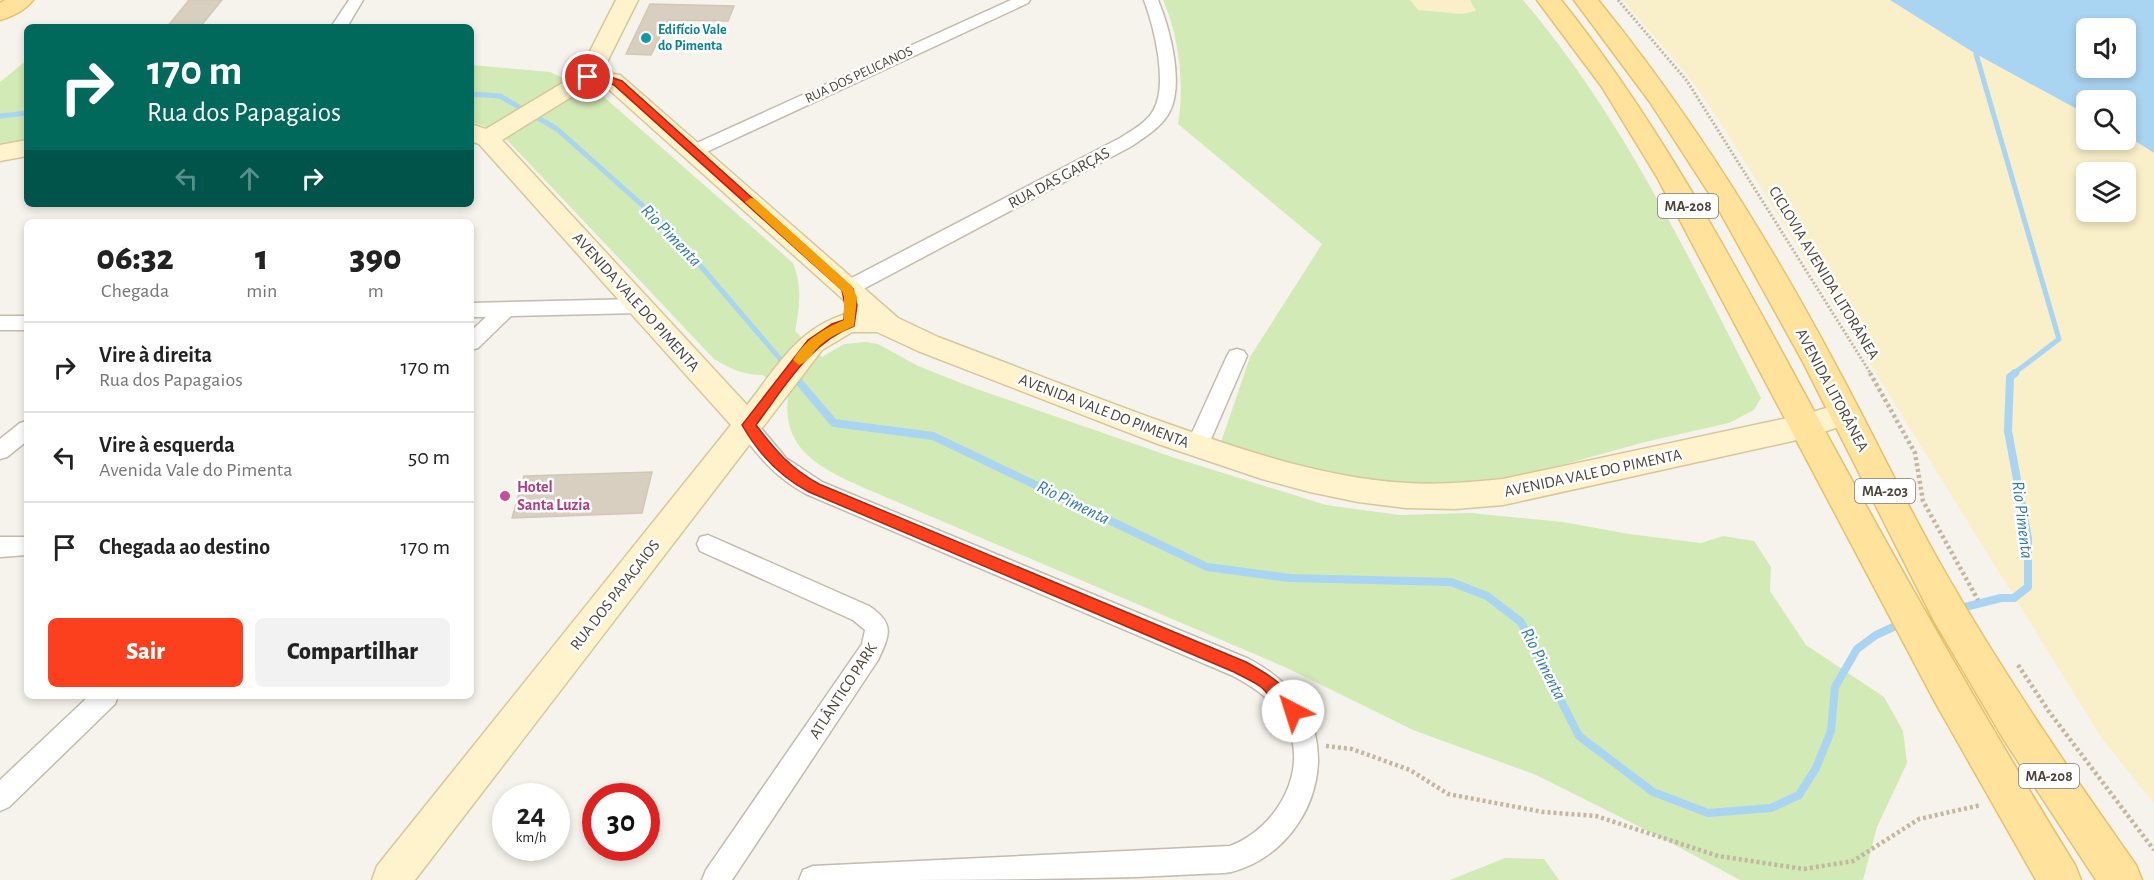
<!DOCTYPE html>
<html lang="pt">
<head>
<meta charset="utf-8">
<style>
	body { margin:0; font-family:"Alegreya Sans",sans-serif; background:#f2f2f2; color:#222; height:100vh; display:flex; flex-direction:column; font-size:22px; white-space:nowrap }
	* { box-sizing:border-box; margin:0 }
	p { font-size:20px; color:#767676 }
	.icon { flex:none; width:33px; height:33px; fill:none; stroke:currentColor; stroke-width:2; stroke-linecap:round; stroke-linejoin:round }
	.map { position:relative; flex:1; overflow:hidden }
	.sheet { position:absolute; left:24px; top:219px; width:450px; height:480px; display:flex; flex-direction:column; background:#fff; border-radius:9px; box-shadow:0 3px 9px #0003 }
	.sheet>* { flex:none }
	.top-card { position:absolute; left:24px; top:24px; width:450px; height:183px; border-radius:9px; box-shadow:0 3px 9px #0003; background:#00695c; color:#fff; overflow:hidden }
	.fabs { position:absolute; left:2076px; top:18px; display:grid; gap:12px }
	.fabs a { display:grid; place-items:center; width:60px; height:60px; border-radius:9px; background:#fff; box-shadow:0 3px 9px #0003; font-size:30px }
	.speed { position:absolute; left:492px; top:783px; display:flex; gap:12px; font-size:30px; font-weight:700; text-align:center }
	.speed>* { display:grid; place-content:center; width:78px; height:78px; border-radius:50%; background:#fff; box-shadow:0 3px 9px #0003; line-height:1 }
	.speed small { font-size:15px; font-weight:400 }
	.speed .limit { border:9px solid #d22; background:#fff; color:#111 }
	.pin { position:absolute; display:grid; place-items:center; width:51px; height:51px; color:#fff; margin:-26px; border:3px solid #fff; border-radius:50%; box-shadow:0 2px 6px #0007 }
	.me { position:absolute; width:66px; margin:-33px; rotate:320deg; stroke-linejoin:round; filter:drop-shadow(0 0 4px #0008) }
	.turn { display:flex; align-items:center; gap:21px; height:126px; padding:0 24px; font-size:27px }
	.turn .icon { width:78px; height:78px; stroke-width:2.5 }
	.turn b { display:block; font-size:42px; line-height:51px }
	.lanes { display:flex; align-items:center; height:57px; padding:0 24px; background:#0003; justify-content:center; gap:30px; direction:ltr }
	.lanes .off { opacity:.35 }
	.eta { display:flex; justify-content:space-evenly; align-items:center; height:102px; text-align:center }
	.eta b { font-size:36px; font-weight:800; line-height:42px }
	.action { display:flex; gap:12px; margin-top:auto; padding:12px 24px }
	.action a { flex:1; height:69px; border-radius:9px; background:#fc3f1d; color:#fff; font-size:24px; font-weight:800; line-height:69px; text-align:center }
	.action a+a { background:#f2f2f2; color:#222 }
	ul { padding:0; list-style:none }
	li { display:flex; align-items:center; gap:18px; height:90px; padding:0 24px; border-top:2px solid #e0e0e0 }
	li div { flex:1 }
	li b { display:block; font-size:22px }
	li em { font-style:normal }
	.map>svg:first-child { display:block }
	.green { fill:#d2eab5 }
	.sand { fill:#f9efc9; fill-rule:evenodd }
	.water { fill:#a9d4f2; fill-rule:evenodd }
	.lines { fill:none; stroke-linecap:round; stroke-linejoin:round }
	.stream-far1 { stroke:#a9d4f2; stroke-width:5 }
	.stream { stroke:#a9d4f2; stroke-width:8 }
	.building { fill:#d8cfc1; stroke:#d3c7b4; stroke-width:1.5 }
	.street-casing { stroke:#c2bbae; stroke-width:3 }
	.secondary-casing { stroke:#d6c79b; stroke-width:3 }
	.primary-casing { stroke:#e6c16a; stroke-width:3 }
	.path-far1 { stroke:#c4b79f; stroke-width:3; stroke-dasharray:2 2; stroke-linecap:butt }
	.path { stroke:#c4b79f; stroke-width:4.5; stroke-dasharray:3 3; stroke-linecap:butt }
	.street { fill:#fff; fill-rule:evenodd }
	.secondary { fill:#fff3cd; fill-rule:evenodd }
	.primary { fill:#ffe39c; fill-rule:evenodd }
	.route { fill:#fc3f1d; stroke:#a42913; stroke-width:1.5 }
	.slow { fill:#f59e0b }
	.culture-dot { fill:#0f9aa8; stroke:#fff; stroke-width:2 }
	.hotel-dot { fill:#d1479c; stroke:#fff; stroke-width:2 }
	.labels { text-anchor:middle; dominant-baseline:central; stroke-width:5; stroke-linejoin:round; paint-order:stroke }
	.far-culture-label { font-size:14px; font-weight:bold; fill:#0d838f; stroke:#fff; text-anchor:start }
	.far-street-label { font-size:14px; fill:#4b4439; stroke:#fff }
	.shield { fill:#fff; stroke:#817c74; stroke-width:1.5 }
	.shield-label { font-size:15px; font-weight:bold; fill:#4b4439 }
	.street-label { font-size:16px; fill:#4b4439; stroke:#fff }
	.hotel-label { font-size:16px; font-weight:bold; fill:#b23c85; stroke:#fff; text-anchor:start }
	.water-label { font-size:18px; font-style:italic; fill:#2e7ab2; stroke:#fff }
</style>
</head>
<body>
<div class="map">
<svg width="2154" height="880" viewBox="0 0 2154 880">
	<rect width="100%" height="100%" fill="#f6f3ec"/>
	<path class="green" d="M1163,0h360c101,118 167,261 238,398l-7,12 -25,13 -84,19 -126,35 -45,7 -106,-1 -148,-38 30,-88 72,-113 -144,-120c7,-39 1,-88 -15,-124z
		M27,60v79l-27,5v-62z
		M471,65l79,7 54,25 189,166c9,23 7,44 2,68l27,26 22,-13 22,-2 12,2 40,22 53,21 204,71 151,47 74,10 70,-2 93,9 66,12 72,9 22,-7 31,5 17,26 -1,24 36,54 78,52 19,34 4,32 -30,64 -14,53h-123l-80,-43 -124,-62 -123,-45 -126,-62 -418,-178c-42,-19 -88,-37 -81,-93l-25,-22c-20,0 -32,-6 -49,-16l-206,-218 -23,-15 -14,-4z
		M1505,858l39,1 15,21h-109z"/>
	<path class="sand" d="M1410,0h60l6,11 -14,3 -44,-4z
		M1623,0h267l86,54 110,60v26h40v-5l28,18v651l-53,-67 -377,-609 -31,-46zM2086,172h40v40h-40z"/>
	<path class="water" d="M1890,0h264v153l-28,-18v-35h-40v14l-110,-60zM2086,28h40v40h-40z"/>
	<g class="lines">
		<path class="stream-far1" d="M1976,54l83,285 -46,35
			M471,94l29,2 57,33 112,100 118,138
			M0,116l27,-3"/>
		<path class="stream" d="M794,376l40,47 99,13 274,131 83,11 161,4 36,14 34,26 58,114 74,56 55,21 63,-5 28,-13 17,-27 15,-37 4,-44 22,-38 19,-14 26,-12
			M1957,609l44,-11h13l14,-11v-49l-20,-107 2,-54 5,-4"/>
	</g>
	<path class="building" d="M189,0h33l-22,27h-33z
		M650,4l84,2 -6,15 -60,-1 -17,35 -25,-1z
		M652,472l-10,41 -130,5 12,-42z"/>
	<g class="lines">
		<g class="street-casing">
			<path id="street" d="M349,0h14l-16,27h-16z
				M1011,0h19l-2,3 -328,152h-12l-2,-4 2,-4z
				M1144,0h14c12,29 26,82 12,111 -8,16 -24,25 -38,35l-278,148 -7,2 -7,-2 -2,-5 2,-5 280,-146c11,-7 26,-15 33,-27 16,-26 1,-84 -9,-111z
				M639,299l7,2 3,5 -3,5 -7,2 -128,3 -33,32 -7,2v-19l15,-14h-15v-14z
				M0,316h27v14h-27z
				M1237,349l7,2 3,5 -39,90 -4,6 -7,2 -7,-2 -4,-6 41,-90 3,-5z
				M739,408l7,2 40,48 36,24 427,177c41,22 70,54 69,103 -2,51 -37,97 -87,110 -9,2 -21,1 -31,2 -22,1 -43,2 -64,3 -112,3 -224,3 -337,3l4,-10 10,-4 417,-20c48,-18 83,-80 53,-128 -12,-20 -31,-32 -52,-43l-425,-181c-36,-20 -49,-41 -74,-72l-3,-6 3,-6z
				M27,421v20l-20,16 -7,2v-20l20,-16z
				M708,535l161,71c26,17 21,29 9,54l-146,220h-30l4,-10 156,-226 3,-14 -12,-10 -153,-69 -3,-7 3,-7z
				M0,537h27v18l-27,2z
				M89,696h29l-3,8 -106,103 -9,4v-31z"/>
		</g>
		<g class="secondary-casing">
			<path id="secondary" d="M616,0h22l-36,72 18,3 278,243 40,19c74,28 148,57 222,84 79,28 162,57 247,62 33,2 64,-1 96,-4l303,-65 40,-12 10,3 5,8 -5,8 -50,17 -303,67 -48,4 -49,-1 -48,-6 -48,-10 -48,-13 -104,-35 -240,-93 -41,-19h-25l-30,18 -407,530h-43l5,-14 354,-441 -252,-281 -8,-3v-17l15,5 93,-56zM592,84l13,2 251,225c-57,14 -75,51 -109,94l-245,-265z
				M27,140v16l-27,5v-16z"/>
		</g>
		<g class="primary-casing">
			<path id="primary" d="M5,0h28c-7,10 -22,17 -33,20v-17z
				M1537,0h24c104,130 180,277 259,422 82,150 165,298 255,443l6,15h-45l-101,-178 -278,-525 -55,-90z
				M1574,0h24c91,112 167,233 235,360 36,66 68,134 105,200 60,106 128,206 198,305l6,15h-46l-92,-140 -70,-119 -131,-259 -89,-161 -64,-99z"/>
		</g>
		<path class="path-far1" d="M1618,0l69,81 184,293"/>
		<path class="path" d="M1870,373l45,80 8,48 55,99
			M2018,665l32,48 104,137
			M1326,746l26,3 58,21 38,24 95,18 53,4 122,40 86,13 49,-8 66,-42 62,-14"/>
		<use href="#street" class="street"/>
		<use href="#secondary" class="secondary"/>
		<use href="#primary" class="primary"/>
	</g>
	<path class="route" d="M588,74l17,1 17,6 231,208 4,16 -3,21c-44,16 -70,62 -98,99 20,26 34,43 63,59l427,178c22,12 44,25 55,49l-3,5 -5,2c-9,-3 -23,-23 -32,-31 -8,-6 -18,-10 -27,-15l-425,-180c-29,-15 -51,-39 -67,-67l66,-85 24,-16 12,-4 1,-15 -3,-15 -228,-205 -10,-4 -20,-1v-5z"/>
	<path class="slow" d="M751,198l4,1 97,87 5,11 -3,29c-10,5 -21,9 -30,16 -9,6 -15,20 -25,23l-6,-5c13,-21 29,-30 51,-40v-23l-2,-6 -95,-87 -2,-2z"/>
	<circle class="culture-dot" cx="646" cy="38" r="6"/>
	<circle class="hotel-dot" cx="505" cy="496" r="6"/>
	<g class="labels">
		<g class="far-culture-label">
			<text x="658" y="30">Edifício Vale<tspan x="658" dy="16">do Pimenta</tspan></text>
		</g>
		<g class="far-street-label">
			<text transform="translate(859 75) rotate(-25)">RUA DOS PELICANOS</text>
		</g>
		<g class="shield">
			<rect x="1658" y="194" width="60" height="24" rx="4.5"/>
			<rect x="1855" y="479" width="60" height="24" rx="4.5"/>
			<rect x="2019" y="764" width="60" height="24" rx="4.5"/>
		</g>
		<g class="shield-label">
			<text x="1688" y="206">MA-208</text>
			<text x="1885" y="491">MA-203</text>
			<text x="2049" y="776">MA-208</text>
		</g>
		<g class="street-label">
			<text transform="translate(1059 178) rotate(-28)">RUA DAS GARÇAS</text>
			<text transform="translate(1824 273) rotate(59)">CICLOVIA AVENIDA LITORÂNEA</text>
			<text transform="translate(636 302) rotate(48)">AVENIDA VALE DO PIMENTA</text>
			<text transform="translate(1832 390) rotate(62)">AVENIDA LITORÂNEA</text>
			<text transform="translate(1104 411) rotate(21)">AVENIDA VALE DO PIMENTA</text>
			<text transform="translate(1593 473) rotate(-12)">AVENIDA VALE DO PIMENTA</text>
			<text transform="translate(615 595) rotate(-52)">RUA DOS PAPAGAIOS</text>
			<text transform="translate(843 691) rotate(-57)">ATLÂNTICO PARK</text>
		</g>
		<g class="hotel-label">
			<text x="517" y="487">Hotel<tspan x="517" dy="18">Santa Luzia</tspan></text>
		</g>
		<g class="water-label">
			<text transform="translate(671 236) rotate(46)">Rio Pimenta</text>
			<text transform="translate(1073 503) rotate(26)">Rio Pimenta</text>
			<text transform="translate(2022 520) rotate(83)">Rio Pimenta</text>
			<text transform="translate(1543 664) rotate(63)">Rio Pimenta</text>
		</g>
	</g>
</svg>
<div class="fabs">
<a><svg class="icon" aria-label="sound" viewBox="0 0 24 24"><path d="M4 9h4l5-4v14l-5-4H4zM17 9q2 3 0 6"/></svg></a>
<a><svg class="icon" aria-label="search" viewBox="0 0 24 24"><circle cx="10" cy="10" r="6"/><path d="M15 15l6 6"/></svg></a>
<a><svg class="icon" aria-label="layers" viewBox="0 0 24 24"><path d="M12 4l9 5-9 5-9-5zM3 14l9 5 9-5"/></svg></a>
</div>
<div class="speed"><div>24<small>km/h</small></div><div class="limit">30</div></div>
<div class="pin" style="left:588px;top:77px;background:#d93025"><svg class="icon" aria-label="arrive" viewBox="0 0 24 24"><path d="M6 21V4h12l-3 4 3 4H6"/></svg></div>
<svg class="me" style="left:1293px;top:711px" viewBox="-20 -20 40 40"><circle r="19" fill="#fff"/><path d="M0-13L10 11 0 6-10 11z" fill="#fc3f1d"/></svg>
<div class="top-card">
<div class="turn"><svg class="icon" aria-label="right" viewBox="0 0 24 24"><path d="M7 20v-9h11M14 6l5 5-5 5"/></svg><div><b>170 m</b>Rua dos Papagaios</div></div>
<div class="lanes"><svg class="icon off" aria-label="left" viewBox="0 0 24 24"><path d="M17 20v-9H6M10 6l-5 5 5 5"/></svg><svg class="icon off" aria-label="ahead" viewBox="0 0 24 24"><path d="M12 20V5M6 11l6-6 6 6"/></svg><svg class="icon" aria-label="right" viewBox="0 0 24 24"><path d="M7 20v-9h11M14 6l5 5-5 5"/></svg></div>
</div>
<section class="sheet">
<div class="eta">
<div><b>06:32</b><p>Chegada</p></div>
<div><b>1</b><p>min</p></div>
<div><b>390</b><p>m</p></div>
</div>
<ul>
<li><svg class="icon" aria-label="right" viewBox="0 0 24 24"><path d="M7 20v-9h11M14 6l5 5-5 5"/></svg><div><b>Vire à direita</b><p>Rua dos Papagaios</p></div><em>170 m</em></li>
<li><svg class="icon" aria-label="left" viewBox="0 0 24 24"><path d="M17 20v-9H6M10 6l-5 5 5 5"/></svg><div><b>Vire à esquerda</b><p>Avenida Vale do Pimenta</p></div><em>50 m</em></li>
<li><svg class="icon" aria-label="arrive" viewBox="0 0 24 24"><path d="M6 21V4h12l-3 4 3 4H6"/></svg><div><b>Chegada ao destino</b></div><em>170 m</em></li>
</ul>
<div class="action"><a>Sair</a><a>Compartilhar</a></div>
</section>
</div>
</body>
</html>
